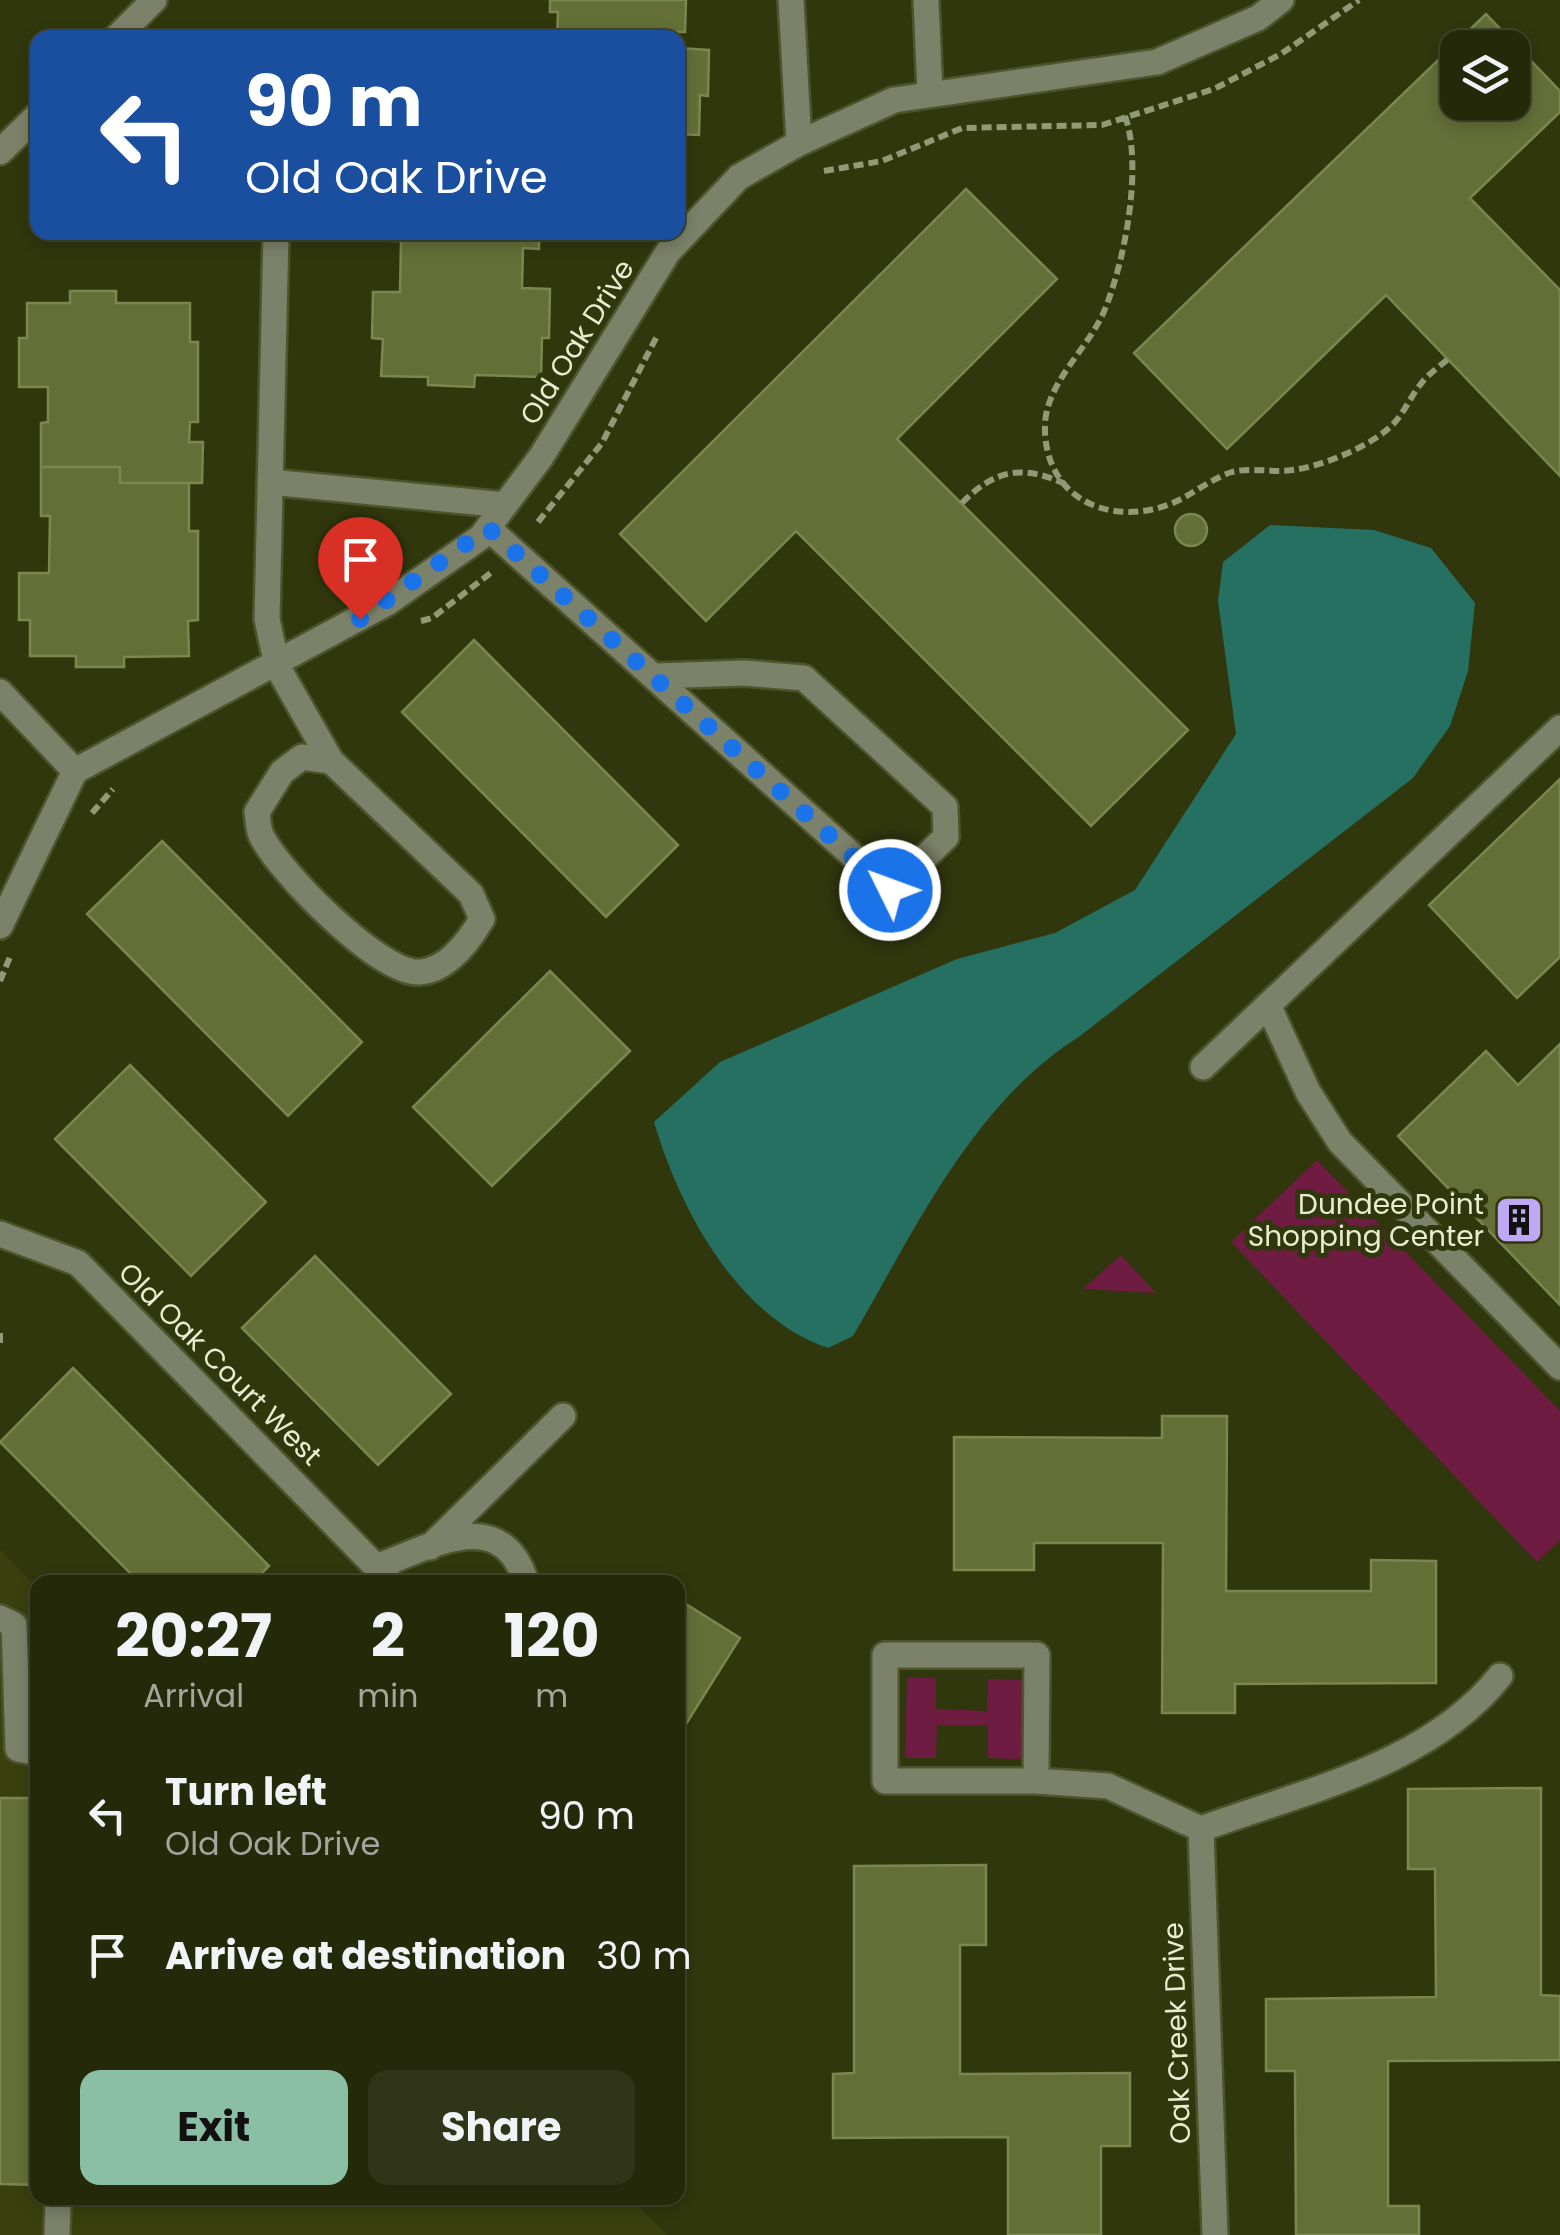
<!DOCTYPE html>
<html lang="en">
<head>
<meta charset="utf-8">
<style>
	body { margin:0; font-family:Poppins,sans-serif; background:#303518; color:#f1f3f6; height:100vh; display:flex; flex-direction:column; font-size:38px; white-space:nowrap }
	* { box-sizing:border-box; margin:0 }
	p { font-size:32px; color:#a3a69c }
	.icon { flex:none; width:55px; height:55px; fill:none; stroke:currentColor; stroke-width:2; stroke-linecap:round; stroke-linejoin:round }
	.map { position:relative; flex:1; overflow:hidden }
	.side { position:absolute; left:30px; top:1575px; width:655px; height:630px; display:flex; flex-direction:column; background:#24290a; border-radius:20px; box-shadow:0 5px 15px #0003,0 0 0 2px #41452b }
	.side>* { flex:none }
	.top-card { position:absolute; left:30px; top:30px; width:655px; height:210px; border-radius:20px; box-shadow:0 5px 15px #0003,0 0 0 2px #41452b; background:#1a4fa0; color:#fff; overflow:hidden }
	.fabs { position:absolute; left:1440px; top:30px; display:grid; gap:20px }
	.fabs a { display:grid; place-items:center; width:90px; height:90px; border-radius:20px; background:#24290a; box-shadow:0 5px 15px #0003,0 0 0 2px #41452b; font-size:50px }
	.pin { position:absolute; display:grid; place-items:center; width:85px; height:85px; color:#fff; margin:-102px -42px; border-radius:50% 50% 50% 0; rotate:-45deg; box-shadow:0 0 10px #0007 }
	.pin .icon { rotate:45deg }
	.me { position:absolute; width:110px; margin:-55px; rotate:312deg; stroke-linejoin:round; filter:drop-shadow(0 0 8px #0008) }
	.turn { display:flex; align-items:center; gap:35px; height:210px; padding:0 50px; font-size:45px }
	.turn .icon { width:130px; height:130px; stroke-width:2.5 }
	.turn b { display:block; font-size:70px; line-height:85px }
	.eta { display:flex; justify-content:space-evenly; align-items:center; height:170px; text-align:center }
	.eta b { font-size:60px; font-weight:700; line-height:70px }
	.button { display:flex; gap:20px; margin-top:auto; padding:20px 50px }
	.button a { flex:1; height:115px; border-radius:20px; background:#8abfa5; color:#111; font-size:40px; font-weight:700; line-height:115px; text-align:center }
	.button a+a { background:#303518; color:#f1f3f6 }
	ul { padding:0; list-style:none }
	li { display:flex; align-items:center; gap:30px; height:140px; padding:0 50px }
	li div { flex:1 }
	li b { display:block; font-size:38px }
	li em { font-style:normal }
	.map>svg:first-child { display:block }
	.built { fill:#39400e }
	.green { fill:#6e1c41 }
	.water { fill:#267062 }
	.building { fill:#646e37; stroke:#7c864f; stroke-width:2.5; fill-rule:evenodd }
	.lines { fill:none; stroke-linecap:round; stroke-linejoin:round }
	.minor-casing { stroke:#4d542c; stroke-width:30 }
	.path { stroke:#929976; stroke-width:6; stroke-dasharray:10 5; stroke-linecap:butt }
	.minor { stroke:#7c8169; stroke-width:25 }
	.route { stroke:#1a73e8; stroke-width:18; stroke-dasharray:0 32.4 }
	.labels { text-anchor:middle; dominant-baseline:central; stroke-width:10; stroke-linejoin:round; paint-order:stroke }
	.street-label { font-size:28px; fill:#e7edd0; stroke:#30370d }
	.poi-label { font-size:28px; fill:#e7edd0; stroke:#30370d; text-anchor:end }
</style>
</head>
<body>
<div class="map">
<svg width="1560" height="2235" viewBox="0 0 1560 2235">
	<rect width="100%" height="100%" fill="#30370d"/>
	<path class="built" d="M0,1549l37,39 1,610h593l36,37h-667z"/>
	<path class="green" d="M1317,1160l243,251v129l-23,22 -306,-320z
		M1121,1255l35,38 -73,-4z
		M907,1677l29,1v31l51,2 1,-32 35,1 -1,79 -34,-1v-33h-51l-1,33h-31z"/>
	<path class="water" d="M1270,525l104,5 57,18 44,55 -7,68 -18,55 -37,52 -333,258c-107,67 -165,194 -227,300l-25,12c-91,-31 -148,-138 -174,-226l66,-60 237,-103 98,-26 80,-43 101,-156 -18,-133 5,-39z"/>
	<path class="building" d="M550,0h136l-1,32h-8l-1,6h-119l1,-26h-8z
		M1486,14l74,77v21l-90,86 90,92v186l-174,-181 -159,154 -93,-96zM1458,48h54v54h-54z
		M451,33l88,2v3h-88z
		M678,48l31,2 -1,46 -8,-1 -1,40 -21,-1z
		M966,189l91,90 -160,160 291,291 -97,96 -295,-295 -90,90 -86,-87z
		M392,232h147v17l-16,-1 -1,40 28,1 -1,49h-7l-1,39 -66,-2 -1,12 -46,-2v-8l-47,-1 2,-37 -11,-1 1,-46h27l1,-51h-9z
		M70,291h46v12h74v39h8v80h-8l-1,20h14l-1,41h-82v-16h-79v-44l7,-1v-35h-29v-49h8v-35h43z
		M41,467h79v16h69v48h9v89l-10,1 1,35 -65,1v10h-48v-11h-46v-36h-11v-47h30l1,-57h-9z
		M1175 530a16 16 0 1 1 32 0a16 16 0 1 1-32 0Z
		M474,640l204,205 -72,72 -204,-205z
		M1560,779v178l-43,41 -88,-93z
		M162,841l200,201 -74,74 -201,-202z
		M550,971l80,80 -138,135 -79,-79z
		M1560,1044v261l-162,-169 88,-85 32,34z
		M130,1065l136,137 -75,74 -136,-137z
		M315,1256l136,138 -73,71 -136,-137z
		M73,1368l196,198 -16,16h-114l-139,-140z
		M1162,1416h65l-1,175h145v-31l65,1v122l-201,1v29h-73l1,-170h-129v27h-80v-133l208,1z
		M678,1599l62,39 -62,99z
		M1541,1788v207l19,1v64l-172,1v145h31v29h-123l-1,-164h-29v-72l170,-2 -1,-128h-27v-80z
		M0,1798h38v387l-38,-1z
		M986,1865v80h-26v129l170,-1v73h-29v89h-93v-98l-175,1v-64l21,-1v-207z"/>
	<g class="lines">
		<g class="minor-casing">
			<path id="minor" d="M791,0l8,143
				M926,0l4,94
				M116,38l38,-38
				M0,152l38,-37
				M276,232l-9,387 10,47 54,95 140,133 11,25c-13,22 -34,51 -62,53 -40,3 -142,-101 -159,-137 -3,-7 -3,-16 -4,-23l25,-40 20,-15 29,4
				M270,482l235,23
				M488,528l403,362 55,-53 -1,-30 -141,-129 -60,-5 -88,3
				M0,692l75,79
				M0,926l75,-155 312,-168 94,-66 60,-80 127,-205 71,-75 60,-34 95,-43 263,-38 101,-44 23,-18
				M1268,1005l40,87 32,50 220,225
				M1203,1067l357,-339
				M0,1234l78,29 313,319
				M430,1547l133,-131
				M378,1566c53,-19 123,-63 148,16
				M0,1618l14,7 4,124 20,4
				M1036,1781h-151v-126h152l-1,126 72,5 93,43
				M57,2235l1,-37
				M1215,2235l-14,-406c103,-38 228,-64 299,-153"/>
		</g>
		<path class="path" d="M1125,116c18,50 0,144 -20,193 -15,38 -57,71 -60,114 -3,82 77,109 140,74 14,-8 31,-20 47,-25 20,-5 40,1 60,-2 29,-3 76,-23 97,-42 14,-12 20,-29 31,-43 7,-10 19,-18 28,-26
			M824,171l58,-10 80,-33 140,-3 112,-36 67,-35 78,-54
			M962,503c32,-33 60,-39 103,-19
			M538,522l64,-79 55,-107
			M421,621l11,-3 60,-46
			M92,813l21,-24
			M0,981l10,-24
			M0,1333v13"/>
		<use href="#minor" class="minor"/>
	</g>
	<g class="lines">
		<path class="route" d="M360,619l128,-91 402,362"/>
	</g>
	<defs>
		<g id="building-square" transform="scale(2.5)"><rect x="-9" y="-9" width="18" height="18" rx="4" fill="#bfa9f4" stroke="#30370d"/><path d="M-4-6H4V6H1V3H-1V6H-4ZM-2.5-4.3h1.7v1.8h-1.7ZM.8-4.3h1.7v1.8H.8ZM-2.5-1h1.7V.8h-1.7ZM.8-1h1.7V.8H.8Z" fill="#111"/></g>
	</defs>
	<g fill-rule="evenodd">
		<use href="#building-square" x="1519" y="1220"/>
	</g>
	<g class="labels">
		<g class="street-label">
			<text transform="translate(577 342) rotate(-58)">Old Oak Drive</text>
			<text transform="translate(220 1364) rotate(45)">Old Oak Court West</text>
			<text transform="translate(1177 2033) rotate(-92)">Oak Creek Drive</text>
		</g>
		<g class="poi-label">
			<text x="1484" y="1204">Dundee Point<tspan x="1484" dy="32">Shopping Center</tspan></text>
		</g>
	</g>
</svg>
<div class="fabs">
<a><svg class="icon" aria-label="layers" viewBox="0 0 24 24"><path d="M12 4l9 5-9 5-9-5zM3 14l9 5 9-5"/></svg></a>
</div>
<div class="pin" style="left:360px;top:619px;background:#d93025"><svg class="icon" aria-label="arrive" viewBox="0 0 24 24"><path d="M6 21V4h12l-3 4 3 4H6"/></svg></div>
<svg class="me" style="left:890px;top:890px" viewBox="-20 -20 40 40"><circle r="17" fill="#1a73e8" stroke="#fff" stroke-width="3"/><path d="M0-11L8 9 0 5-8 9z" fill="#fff"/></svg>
<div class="top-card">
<div class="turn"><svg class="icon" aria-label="left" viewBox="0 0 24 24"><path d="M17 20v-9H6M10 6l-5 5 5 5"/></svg><div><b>90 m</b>Old Oak Drive</div></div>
</div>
<section class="side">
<div class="eta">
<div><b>20:27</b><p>Arrival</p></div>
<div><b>2</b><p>min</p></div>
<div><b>120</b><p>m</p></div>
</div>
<ul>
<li><svg class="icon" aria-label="left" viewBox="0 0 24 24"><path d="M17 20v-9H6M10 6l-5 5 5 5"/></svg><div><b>Turn left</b><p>Old Oak Drive</p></div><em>90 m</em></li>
<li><svg class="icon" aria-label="arrive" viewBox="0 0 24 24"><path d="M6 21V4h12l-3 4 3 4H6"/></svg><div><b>Arrive at destination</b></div><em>30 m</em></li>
</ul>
<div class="button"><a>Exit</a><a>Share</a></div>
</section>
</div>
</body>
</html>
